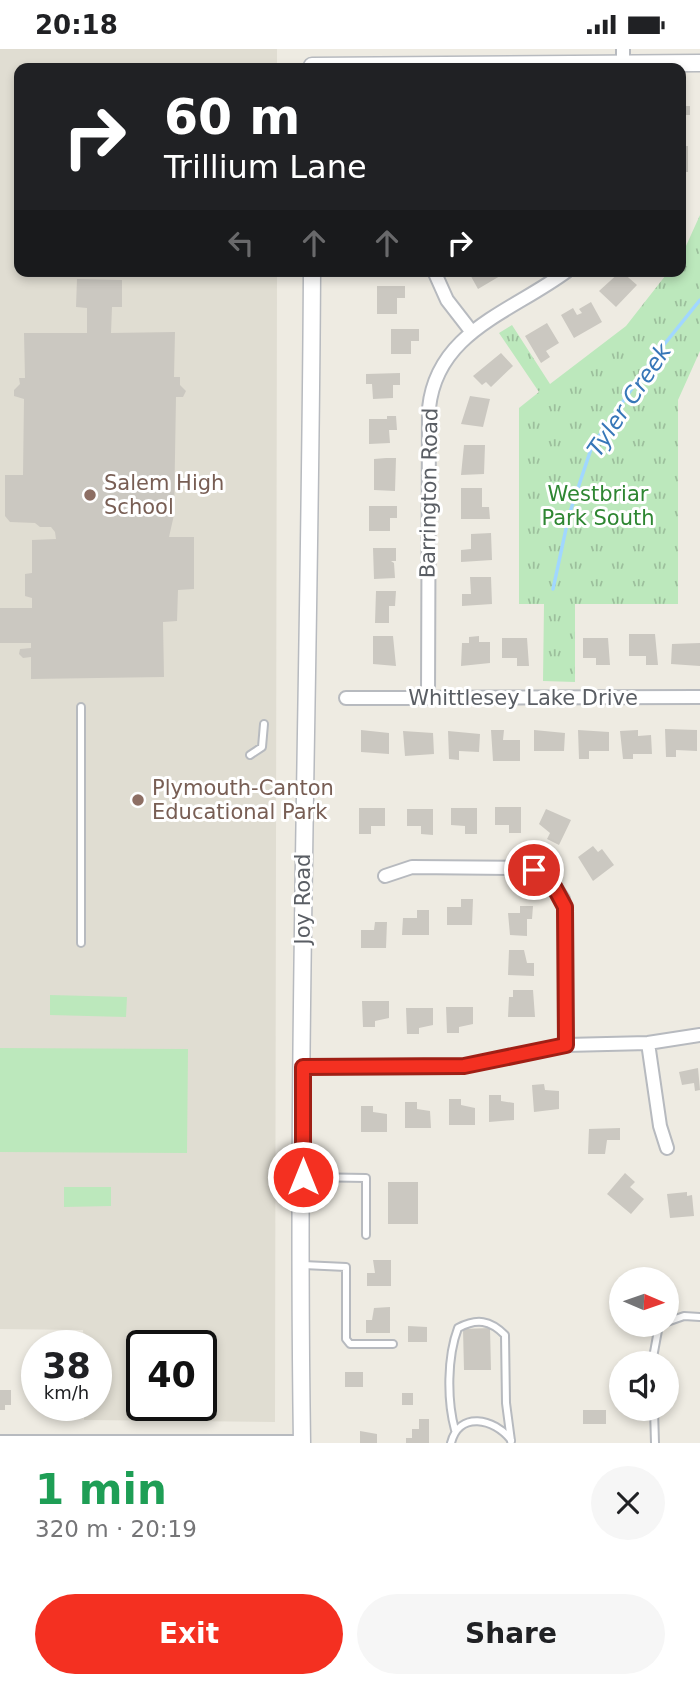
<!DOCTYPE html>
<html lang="en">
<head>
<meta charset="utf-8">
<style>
	body { margin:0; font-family:"DejaVu Sans",sans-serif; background:#f6f6f6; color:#202124; height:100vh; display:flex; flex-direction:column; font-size:26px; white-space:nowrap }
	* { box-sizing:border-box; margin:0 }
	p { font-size:23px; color:#757577 }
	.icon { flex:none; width:38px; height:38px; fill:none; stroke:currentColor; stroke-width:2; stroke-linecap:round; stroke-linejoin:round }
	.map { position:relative; height:1394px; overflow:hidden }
	.drawer { display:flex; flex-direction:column; background:#fff; flex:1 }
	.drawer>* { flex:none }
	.guide { position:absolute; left:14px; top:14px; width:672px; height:214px; border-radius:14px; box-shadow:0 4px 10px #0003; background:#202124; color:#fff; overflow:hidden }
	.needle { width:46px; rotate:92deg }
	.controls { position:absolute; left:609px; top:1218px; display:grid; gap:14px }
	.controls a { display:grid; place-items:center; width:70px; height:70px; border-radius:50%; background:#fff; box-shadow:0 4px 10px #0003; font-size:35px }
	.speed { position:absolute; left:21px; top:1281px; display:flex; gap:14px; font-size:35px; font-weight:700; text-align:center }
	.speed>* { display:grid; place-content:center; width:91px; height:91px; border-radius:50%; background:#fff; box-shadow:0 4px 10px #0003; line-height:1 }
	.speed small { font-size:18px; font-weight:400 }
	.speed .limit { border:4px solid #111; border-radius:10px; background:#fff; color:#111 }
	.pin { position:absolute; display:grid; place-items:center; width:60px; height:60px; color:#fff; margin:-30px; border:4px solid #fff; border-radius:50%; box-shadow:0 2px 7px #0007 }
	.me { position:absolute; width:77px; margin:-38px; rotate:0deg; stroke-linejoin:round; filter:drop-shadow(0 0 5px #0008) }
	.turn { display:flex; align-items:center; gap:24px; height:147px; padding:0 35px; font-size:32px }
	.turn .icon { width:91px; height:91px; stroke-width:2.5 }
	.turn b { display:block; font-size:49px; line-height:60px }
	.lanes { display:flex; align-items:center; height:66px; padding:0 35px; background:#0003; justify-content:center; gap:35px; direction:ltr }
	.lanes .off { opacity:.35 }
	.round { display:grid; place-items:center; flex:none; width:74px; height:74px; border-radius:37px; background:#f6f6f6 }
	.head { display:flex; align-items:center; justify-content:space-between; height:119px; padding:0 35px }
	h1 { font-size:42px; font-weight:800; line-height:52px; color:#1e9e55 }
	.cta { display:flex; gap:14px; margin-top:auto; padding:14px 35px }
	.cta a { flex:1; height:80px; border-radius:42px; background:#f43021; color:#fff; font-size:28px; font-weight:800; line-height:80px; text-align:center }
	.cta a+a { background:#f6f6f6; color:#202124 }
	.status { display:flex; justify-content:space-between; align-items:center; height:49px; padding:0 35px; background:#fff; direction:ltr }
	.status svg { height:19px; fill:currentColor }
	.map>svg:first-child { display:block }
	.education { fill:#e0ddd2; fill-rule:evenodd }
	.grass { fill:#bce8bc }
	.park { fill:url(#park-tufts) }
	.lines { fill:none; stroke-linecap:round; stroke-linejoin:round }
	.stream { stroke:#a1d7ff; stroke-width:3.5 }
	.building { fill:#cbc8c1 }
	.service-casing { stroke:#b7babf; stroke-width:10 }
	.minor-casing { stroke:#b7babf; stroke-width:16 }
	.tertiary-casing { stroke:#b7babf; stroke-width:19 }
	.service { stroke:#fff; stroke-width:6 }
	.minor { stroke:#fff; stroke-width:12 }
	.tertiary { stroke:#fff; stroke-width:16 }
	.route-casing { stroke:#9f1f15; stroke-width:18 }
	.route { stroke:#f43021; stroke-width:12 }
	.education-dot { fill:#8d6e63; stroke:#fff; stroke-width:2.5 }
	.labels { text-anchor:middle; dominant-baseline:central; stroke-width:6; stroke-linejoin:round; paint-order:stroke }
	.education-label { font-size:21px; fill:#785e54; stroke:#fff; text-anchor:start }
	.street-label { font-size:21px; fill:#5a5e64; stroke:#fff }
	.park-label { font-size:21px; fill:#2e8632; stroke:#fff }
	.water-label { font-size:23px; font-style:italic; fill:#3777b8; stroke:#fff }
</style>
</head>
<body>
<div class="status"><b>20:18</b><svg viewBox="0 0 49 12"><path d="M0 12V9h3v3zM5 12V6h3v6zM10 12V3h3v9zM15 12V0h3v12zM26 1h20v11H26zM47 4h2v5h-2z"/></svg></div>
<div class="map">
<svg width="700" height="1394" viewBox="0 0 700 1394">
	<defs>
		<pattern id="park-tufts" width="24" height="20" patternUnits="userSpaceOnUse" patternTransform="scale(1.75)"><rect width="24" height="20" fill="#bce8bc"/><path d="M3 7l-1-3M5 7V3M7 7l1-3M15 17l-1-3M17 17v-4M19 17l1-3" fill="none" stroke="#9cbf9c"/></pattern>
	</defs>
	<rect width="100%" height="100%" fill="#eeebe2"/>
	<path class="education" d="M0,0h277v19h-258v203h258l-2,1151 -191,-2v-15h12v-59h-12l-1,-16 -83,-1zM142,1297h59v59h-59z"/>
	<path class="grass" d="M50,946l77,2 -1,20 -76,-2z
		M0,999l188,1 -1,104 -187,-1z
		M64,1138h47v19l-47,1z"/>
	<path class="park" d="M700,166v136l-22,49v204h-103v78l-32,-1 1,-77h-25v-196l20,-16 -40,-59 13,-8 38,59 76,-58 43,-55h12v-14z"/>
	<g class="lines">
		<path class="stream" d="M553,540l16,-74 23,-69 62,-89 46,-57"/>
	</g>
	<path class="building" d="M681,57h9v9h-9z
		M681,97h7v26h-7z
		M468,222h30l2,5 -22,13z
		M621,222l16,14 -21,22 -17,-16z
		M77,230l45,1v27h-10l-1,26 64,-1 -1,45h6v8l6,6 -3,6h-7l-2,118 -5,22h25v52l-16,1 -1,31 -14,1 1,55 -133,2v-22l-8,1 -4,-4 1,-5 11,-1v-5h-31v-35h32v-10l-7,-2v-22l7,-1v-33l24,-1 -1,-7 -4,-5h-11l-5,-4 -25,-1 -5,-6v-41h18l1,-76 -10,-3v-6l6,-6 -1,-6h6l-1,-45h63v-25l-11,-1z
		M377,237h28v12h-8v16h-20z
		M591,253l11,20 -28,16 -13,-23 12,-7 4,7 5,-2 -3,-4z
		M547,274l12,20 -13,8 4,6 -9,6 -16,-27z
		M391,280h28v12h-8v13h-20z
		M501,304l12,13 -22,21 -5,-5 -4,3 -9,-9z
		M400,324v12h-7v13l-20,1 -1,-15h-6v-10z
		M470,347l20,3 -7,28 -22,-3z
		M387,367h9l1,14h-8l1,13 -21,1v-25h18z
		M464,396h21l-1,29 -23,1z
		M386,409h10l-1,33 -21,-1v-31z
		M461,439h21v19h7l1,12h-29z
		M369,457h28v12h-7v13h-21z
		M491,484l1,27 -31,2v-12l10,-1v-15z
		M373,499h23v13h-5l3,2 1,15 -21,1z
		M470,528h21l1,27 -30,2v-12h9z
		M376,542h20l-1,15h-6v17h-14z
		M629,585h26l3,31h-12v-9h-17z
		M373,587h20l3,30 -23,-2z
		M479,587v6h11v21l-29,3 1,-23h7v-6z
		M502,589h25l2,28h-12v-8h-15z
		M583,589h25l2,27h-14v-7h-13z
		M700,594v23l-29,-2 1,-20z
		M665,680l32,1v21l-21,-1v7h-10z
		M361,681l28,3v21l-28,-2z
		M491,681h13l-1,10h17v21h-27z
		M534,681l31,3 -1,18h-30z
		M578,681l31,2v19h-20v8h-10z
		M638,681v6l13,-1 1,19h-19v5h-10l-3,-28z
		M403,682l30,2 1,21 -29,2z
		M448,682l32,3 -1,18 -20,-1v9l-10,-1z
		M495,758h26v26h-12v-8h-14z
		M359,759h26v18h-14v8h-12z
		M451,759h26v26h-12v-8l-14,-1z
		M407,760h26v26l-12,-1v-8h-14z
		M546,760l25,11 -12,25 -12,-6 3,-6 -11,-9z
		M593,797l5,6 4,-3 12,16 -21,16 -15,-24z
		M461,850h12l-1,26h-25v-18h14z
		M520,857h13l-1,13h-5v17l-17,-1 -2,-22h12z
		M417,861h12v25h-27l1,-17h14z
		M375,873h12l-1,26h-25v-18h13z
		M509,901h15l3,13h7v13l-26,-1z
		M513,941h20l2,27h-27l1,-20h4z
		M362,952h27v17l-14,3v6h-12z
		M446,958h27v17l-14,3v6h-12z
		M406,959h27v17l-14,3v6h-12z
		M698,1019l2,22 -5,1 -1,-8 -12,2 -3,-13z
		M544,1035l1,6 14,1v18l-25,3 -2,-27z
		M489,1046h12v6l13,2v17l-25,2z
		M449,1050h12v6l14,3v17h-26z
		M405,1053h12v7l13,2 1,17h-26z
		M361,1057h12v6l14,2v18h-26z
		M620,1079v12h-13l-2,14h-17l1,-25z
		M625,1124l10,9 -5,5 14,12 -13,15 -24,-20z
		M388,1133h30v42h-30z
		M687,1143v4l5,-1 2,21 -24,2 -3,-24z
		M373,1211h18v26h-24v-13h8z
		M390,1258v26h-24v-13h6l2,-12z
		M408,1277l19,1v15h-19z
		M490,1279l1,42h-27l-1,-41z
		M345,1323h18v15h-18z
		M0,1341h11v15h-6v5h-5z
		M402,1344h11v12h-11z
		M583,1361h23v14h-23z
		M419,1370h10v24h-23v-5h6v-9h7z
		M360,1382l17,3v9h-17z"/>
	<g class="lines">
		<g class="service-casing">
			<path id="service" d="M81,658v236
				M250,706l12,-8 2,-23
				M303,1128l63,1v57
				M303,1216l43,2v72l4,5h43
				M667,1273l17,-6 16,1
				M652,1314l7,-38
				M654,1360l1,34
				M455,1381c-8,-29 -8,-73 3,-102 19,-10 32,-8 47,7l1,68 5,38
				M451,1394c8,-32 43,-25 60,-3"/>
		</g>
		<g class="minor-casing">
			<path id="minor" d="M623,0v19
				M434,222l13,29 24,31
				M346,649l354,-1
				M428,649l1,-290c8,-77 83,-96 138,-137
				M385,827l27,-9 112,1 27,13 12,18 3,15v131
				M648,994l12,83 7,22
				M303,1018l161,-1 102,-21 82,-2 52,-8
				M0,1393h302"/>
		</g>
		<g class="tertiary-casing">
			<path id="tertiary" d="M312,17l388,-3
				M302,1394c-6,-391 8,-781 10,-1172"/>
		</g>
		<use href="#service" class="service"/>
		<use href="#minor" class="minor"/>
		<use href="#tertiary" class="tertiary"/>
	</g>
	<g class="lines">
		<g class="route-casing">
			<path id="route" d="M303,1128v-110l161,-1 102,-21 -1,-138 -14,-26 -17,-11"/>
		</g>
		<use href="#route" class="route"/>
	</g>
	<g class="education-dot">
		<circle cx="90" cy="446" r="7"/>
		<circle cx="138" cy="751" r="7"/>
	</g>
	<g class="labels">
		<g class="education-label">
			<text x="104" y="434">Salem High<tspan x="104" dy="24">School</tspan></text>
			<text x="152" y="739">Plymouth-Canton<tspan x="152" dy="24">Educational Park</tspan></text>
		</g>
		<g class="street-label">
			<text transform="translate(429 444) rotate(-89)">Barrington Road</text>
			<text x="523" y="649">Whittlesey Lake Drive</text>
			<text transform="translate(303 850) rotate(-90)">Joy Road</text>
		</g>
		<g class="park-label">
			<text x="598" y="445">Westbriar<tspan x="598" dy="24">Park South</tspan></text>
		</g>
		<g class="water-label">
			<text transform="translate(629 351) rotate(-56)">Tyler Creek</text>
		</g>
	</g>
</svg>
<div class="controls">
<a><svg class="needle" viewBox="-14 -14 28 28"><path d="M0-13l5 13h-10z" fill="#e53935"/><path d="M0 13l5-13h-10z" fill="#757577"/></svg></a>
<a><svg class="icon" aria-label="sound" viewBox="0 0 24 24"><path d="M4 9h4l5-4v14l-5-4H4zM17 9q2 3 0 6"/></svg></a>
</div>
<div class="speed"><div>38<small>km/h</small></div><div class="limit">40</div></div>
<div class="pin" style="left:534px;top:821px;background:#d93025"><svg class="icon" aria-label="arrive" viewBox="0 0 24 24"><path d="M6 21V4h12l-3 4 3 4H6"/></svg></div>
<svg class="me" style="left:303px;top:1128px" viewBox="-20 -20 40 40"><circle r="17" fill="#f43021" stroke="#fff" stroke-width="3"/><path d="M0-11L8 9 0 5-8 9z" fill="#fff"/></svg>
<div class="guide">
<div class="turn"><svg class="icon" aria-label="right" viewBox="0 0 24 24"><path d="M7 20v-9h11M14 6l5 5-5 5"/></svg><div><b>60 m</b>Trillium Lane</div></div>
<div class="lanes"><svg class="icon off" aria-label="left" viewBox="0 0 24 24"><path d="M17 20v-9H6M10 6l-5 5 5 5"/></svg><svg class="icon off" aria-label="ahead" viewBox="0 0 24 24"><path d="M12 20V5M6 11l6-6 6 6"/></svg><svg class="icon off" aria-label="ahead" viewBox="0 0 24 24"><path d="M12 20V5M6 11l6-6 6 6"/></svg><svg class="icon" aria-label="right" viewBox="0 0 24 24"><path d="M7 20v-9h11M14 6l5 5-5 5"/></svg></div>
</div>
</div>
<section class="drawer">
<div class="head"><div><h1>1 min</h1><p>320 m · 20:19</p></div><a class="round"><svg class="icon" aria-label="close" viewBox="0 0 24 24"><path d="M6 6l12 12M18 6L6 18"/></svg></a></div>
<div class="cta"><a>Exit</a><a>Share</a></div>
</section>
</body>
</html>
